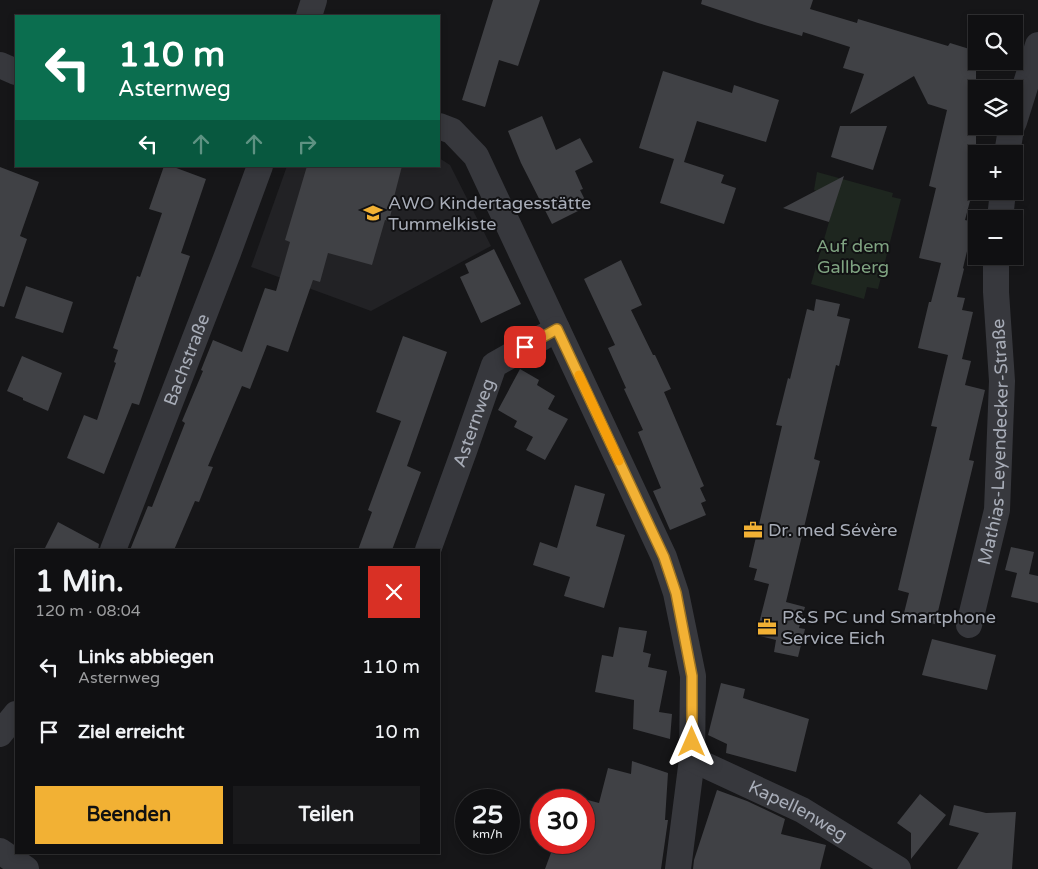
<!DOCTYPE html>
<html lang="de">
<head>
<meta charset="utf-8">
<style>
	body { margin:0; font-family:"Varela Round",sans-serif; background:#19191b; color:#f1f3f6; height:100vh; display:flex; flex-direction:column; font-size:19px; white-space:nowrap }
	* { box-sizing:border-box; margin:0 }
	p { font-size:16px; color:#9c9d9f }
	.icon { flex:none; width:28px; height:28px; fill:none; stroke:currentColor; stroke-width:2; stroke-linecap:round; stroke-linejoin:round }
	.map { position:relative; flex:1; overflow:hidden }
	.panel { position:absolute; left:15px; top:549px; width:425px; height:305px; display:flex; flex-direction:column; background:#101012; border-radius:0px; box-shadow:0 2px 8px #0003,0 0 0 1px #303032 }
	.panel>* { flex:none }
	.guide { position:absolute; left:15px; top:15px; width:425px; height:152px; border-radius:0px; box-shadow:0 2px 8px #0003,0 0 0 1px #303032; background:#0b6e4f; color:#fff; overflow:hidden }
	.fabs { position:absolute; left:968px; top:15px; display:grid; gap:10px }
	.fabs a { display:grid; place-items:center; width:55px; height:55px; border-radius:0px; background:#101012; box-shadow:0 2px 8px #0003,0 0 0 1px #303032; font-size:25px }
	.speed { position:absolute; left:455px; top:789px; display:flex; gap:10px; font-size:25px; font-weight:700; text-align:center }
	.speed>* { display:grid; place-content:center; width:65px; height:65px; border-radius:50%; background:#101012; box-shadow:0 2px 8px #0003,0 0 0 1px #303032; line-height:1 }
	.speed small { font-size:12px; font-weight:400 }
	.speed .limit { border:8px solid #d22; background:#fff; color:#111 }
	.pin { position:absolute; display:grid; place-items:center; width:42px; height:42px; color:#fff; margin:-21px; border-radius:10px; box-shadow:0 2px 8px #0006 }
	.me { position:absolute; width:55px; margin:-28px; rotate:0deg; stroke-linejoin:round; filter:drop-shadow(0 0 4px #0008) }
	.turn { display:flex; align-items:center; gap:18px; height:105px; padding:0 20px; font-size:22px }
	.turn .icon { width:65px; height:65px; stroke-width:2.5 }
	.turn b { display:block; font-size:35px; line-height:42px }
	.lanes { display:flex; align-items:center; height:48px; padding:0 20px; background:#0003; justify-content:center; gap:25px; direction:ltr }
	.lanes .off { opacity:.35 }
	.round { display:grid; place-items:center; flex:none; width:52px; height:52px; border-radius:0px; background:#19191b }
	.summary { display:flex; align-items:center; justify-content:space-between; height:85px; padding:0 20px }
	h1 { font-size:30px; font-weight:700; line-height:38px }
	.cta { display:flex; gap:10px; margin-top:auto; padding:10px 20px }
	.cta a { flex:1; height:58px; border-radius:0px; background:#f2b134; color:#111; font-size:20px; font-weight:700; line-height:58px; text-align:center }
	.cta a+a { background:#19191b; color:#f1f3f6 }
	ul { padding:0; list-style:none }
	li { display:flex; align-items:center; gap:15px; height:65px; padding:0 20px }
	li div { flex:1 }
	li b { display:block; font-size:19px }
	li em { font-style:normal }
	.map>svg:first-child { display:block }
	.built { fill:#222225 }
	.green { fill:#1e261f }
	.building { fill:#404145 }
	.lines { fill:none; stroke-linecap:round; stroke-linejoin:round }
	.minor { stroke:#37383d; stroke-width:26 }
	.route-casing { stroke:#9d7322; stroke-width:12 }
	.route { stroke:#f2b134; stroke-width:9 }
	.slow { stroke:#f59e0b; stroke-width:9 }
	.labels { text-anchor:middle; dominant-baseline:central; stroke-width:4; stroke-linejoin:round; paint-order:stroke }
	.poi-label { font-size:18px; fill:#a8adb8; stroke:#111113; text-anchor:start }
	.park-label { font-size:18px; fill:#7fa381; stroke:#111113 }
	.street-label { font-size:18px; fill:#a8adb8; stroke:#111113 }
</style>
</head>
<body>
<div class="map">
<svg width="1038" height="869" viewBox="0 0 1038 869">
	<rect width="100%" height="100%" fill="#161618"/>
	<path class="built" d="M439,158l11,7 41,81 -120,65 -120,-44 36,-101h152z"/>
	<path class="green" d="M817,172l76,21 -1,4 9,2 -23,90 -11,-2 -3,12 -53,-15 25,-86 -22,-8z"/>
	<path class="building" d="M493,0h47l-22,66 -19,-6 -14,47 -23,-7z
		M702,0h111l-3,9 47,14 1,-4 90,27 2,-3 26,8v127l-11,42 9,2 -11,46 1,1 -7,28 8,1 -3,12 11,2 -11,47 9,2 -6,24 20,5 -16,70 5,1 -39,163 -32,-7 6,-24 -11,-3 39,-163 -6,-1 17,-71 -30,-7 11,-46h2l10,-39 -22,-5 17,-70 -7,-2 18,-76 -19,-6 -14,-28 -64,38 14,-40 -21,-6 7,-21 -47,-15 -1,4 -44,-13 -57,-19z
		M663,71l69,22 2,-8 45,15 -13,42 -69,-21 -13,41 40,13 -3,8 15,5 -12,36 -64,-21 14,-44 -35,-11z
		M542,116l14,34 24,-12 13,24 -18,9 8,18 -3,1 8,16 -36,18 -31,-61 -13,-32z
		M840,126h47l-14,44 -42,-13z
		M164,166h7l35,13 -25,74 9,3 -51,149 -7,-2 -28,71 -37,-16 17,-43 13,5 19,-57 -2,-1 4,-12 -5,-2 24,-72 3,1 22,-64 -13,-4z
		M307,166h95l-8,31h1l-6,24 -4,-1 -13,45 -44,-12 -8,29 -7,-2 -25,72 -21,-7 -17,44 -8,-3 -34,80 5,1 -14,35 -4,-1 -21,49h-44l18,-44 4,1 33,-84 -3,-2 21,-50 -2,-1 12,-30 29,12 23,-64 11,3 14,-49 -5,-2z
		M0,167l39,15 -19,54 7,3 -23,68 -4,-1z
		M844,176l-15,46 -46,-14z
		M494,249l27,55 -40,19 -21,-46 9,-4 -4,-9z
		M621,260l21,45 -11,5 22,45h2l16,34 -7,3 40,94 -4,2 6,13 -5,2 5,12 -36,15 -17,-39 8,-3 -23,-56 5,-2 -19,-41 2,-1 -18,-40 7,-3 -31,-66z
		M26,286l47,16 -10,31 -48,-15z
		M816,299l24,5 -3,12 13,3 -11,47 -3,-1 -22,94 6,2 -34,141 19,5 -6,21 6,1 -7,28 -24,-5 2,-12 -20,-5 13,-51 -15,-4 3,-11 -8,-2 33,-141 -6,-1 6,-23 6,-24 2,1 17,-70 7,2z
		M403,336l44,16 -40,114 14,6 -29,78h-34l14,-38 -4,-2 33,-89 -25,-9z
		M22,356l40,17 -14,38 -25,-11v-2l-16,-7z
		M520,369l19,11 -2,5 18,11 -7,13 20,10 -23,41 -19,-10 7,-13 -19,-10 3,-6 -19,-11z
		M575,485l30,9 -9,32 29,9 -21,73 -40,-12 6,-19 -37,-12 7,-23 17,6z
		M58,522l41,22 -1,6h-54z
		M1011,547l23,5 -5,22 9,2v27l-27,-6 6,-24 -12,-3z
		M619,627l28,4 -4,21 8,2 -3,13 19,4 -8,41 13,2 -2,25 -37,-10 1,-29 -39,-8 7,-37 11,2z
		M932,639l64,16 -9,35 -65,-15z
		M721,683l24,6 -2,9 66,21 -13,53 -70,-19 1,-9 -19,-9z
		M632,761l36,12 -3,47h3l-7,49h-116l10,-27h29v-43l15,4 9,-35 23,6z
		M717,790l30,11 38,18 -4,15 45,11 -6,24h-127l1,-9z
		M920,794l26,21 -35,44v-26l-14,-10z
		M954,805l32,8 30,-1 -4,57h-55l22,-36 -30,-8z"/>
	<g class="lines">
		<g class="minor">
			<path d="M309,16l5,-16"/>
			<path d="M0,65l16,7"/>
			<path d="M1014,122l24,-77"/>
			<path d="M439,126l13,5 24,25 188,401 12,36 17,83 -1,83 -14,110"/>
			<path d="M1007,154l3,-19 2,-9"/>
			<path d="M1000,219l3,-28"/>
			<path id="s1" d="M113,550l115,-297 32,-87"/>
			<path id="s2" d="M428,550l36,-99 30,-86 63,-36"/>
			<path id="s3" d="M969,625l28,-115 5,-129 -6,-89v-36"/>
			<path d="M0,734l16,-20"/>
			<path id="s4" d="M692,759l110,51 96,59"/>
			<path d="M0,851l26,18"/>
		</g>
	</g>
	<g class="lines">
		<g class="route-casing">
			<path id="route" d="M525,347l32,-18 107,228 12,36 16,83v66"/>
		</g>
		<use href="#route" class="route"/>
		<path class="slow" d="M579,375l40,86"/>
	</g>
	<defs>
		<g id="school-bare" transform="scale(1.5)"><path d="M0-5L7-2L0 1L-7-2ZM-4 1L0 2.5L4 1V4Q0 6-4 4Z" fill="#f2b134" stroke="#111113" stroke-width="2.5" paint-order="stroke"/></g>
		<g id="office-bare" transform="scale(1.5)"><path d="M-6-3h4V-5.5h4V-3h4V5H-6ZM-1-4.5V-3h2v-1.5ZM-6 0V1H6V0Z" fill="#f2b134" stroke="#111113" stroke-width="2.5" paint-order="stroke"/></g>
	</defs>
	<g fill-rule="evenodd">
		<use href="#school-bare" x="373" y="213"/>
		<use href="#office-bare" x="753" y="530"/>
		<use href="#office-bare" x="767" y="627"/>
	</g>
	<g class="labels">
		<g class="poi-label">
			<text x="388" y="203">AWO Kindertagesstätte<tspan x="388" dy="21">Tummelkiste</tspan></text>
			<text x="768" y="530">Dr. med Sévère</text>
			<text x="782" y="617">P&amp;S PC und Smartphone<tspan x="782" dy="21">Service Eich</tspan></text>
		</g>
		<g class="park-label">
			<text x="853" y="246">Auf dem<tspan x="853" dy="21">Gallberg</tspan></text>
		</g>
		<g class="street-label">
			<text stroke="none"><textPath href="#s1" startOffset="204">Bachstraße</textPath></text>
			<text stroke="none"><textPath href="#s2" startOffset="135">Asternweg</textPath></text>
			<text stroke="none"><textPath href="#s3" startOffset="186">Mathias-Leyendecker-Straße</textPath></text>
			<text stroke="none"><textPath href="#s4" startOffset="118">Kapellenweg</textPath></text>
		</g>
	</g>
</svg>
<div class="fabs">
<a><svg class="icon" aria-label="search" viewBox="0 0 24 24"><circle cx="10" cy="10" r="6"/><path d="M15 15l6 6"/></svg></a>
<a><svg class="icon" aria-label="layers" viewBox="0 0 24 24"><path d="M12 4l9 5-9 5-9-5zM3 14l9 5 9-5"/></svg></a>
<a>+</a>
<a>−</a>
</div>
<div class="speed"><div>25<small>km/h</small></div><div class="limit">30</div></div>
<div class="pin" style="left:525px;top:347px;background:#d93025"><svg class="icon" aria-label="arrive" viewBox="0 0 24 24"><path d="M6 21V4h12l-3 4 3 4H6"/></svg></div>
<svg class="me" style="left:692px;top:742px" viewBox="-20 -20 40 40"><path d="M0-17L14 15 0 8-14 15z" fill="#f2b134" stroke="#fff" stroke-width="4"/></svg>
<div class="guide">
<div class="turn"><svg class="icon" aria-label="left" viewBox="0 0 24 24"><path d="M17 20v-9H6M10 6l-5 5 5 5"/></svg><div><b>110 m</b>Asternweg</div></div>
<div class="lanes"><svg class="icon" aria-label="left" viewBox="0 0 24 24"><path d="M17 20v-9H6M10 6l-5 5 5 5"/></svg><svg class="icon off" aria-label="ahead" viewBox="0 0 24 24"><path d="M12 20V5M6 11l6-6 6 6"/></svg><svg class="icon off" aria-label="ahead" viewBox="0 0 24 24"><path d="M12 20V5M6 11l6-6 6 6"/></svg><svg class="icon off" aria-label="right" viewBox="0 0 24 24"><path d="M7 20v-9h11M14 6l5 5-5 5"/></svg></div>
</div>
<section class="panel">
<div class="summary"><div><h1>1 Min.</h1><p>120 m · 08:04</p></div><a class="round" style="background:#d93025;color:#fff"><svg class="icon" aria-label="close" viewBox="0 0 24 24"><path d="M6 6l12 12M18 6L6 18"/></svg></a></div>
<ul>
<li><svg class="icon" aria-label="left" viewBox="0 0 24 24"><path d="M17 20v-9H6M10 6l-5 5 5 5"/></svg><div><b>Links abbiegen</b><p>Asternweg</p></div><em>110 m</em></li>
<li><svg class="icon" aria-label="arrive" viewBox="0 0 24 24"><path d="M6 21V4h12l-3 4 3 4H6"/></svg><div><b>Ziel erreicht</b></div><em>10 m</em></li>
</ul>
<div class="cta"><a>Beenden</a><a>Teilen</a></div>
</section>
</div>
</body>
</html>
